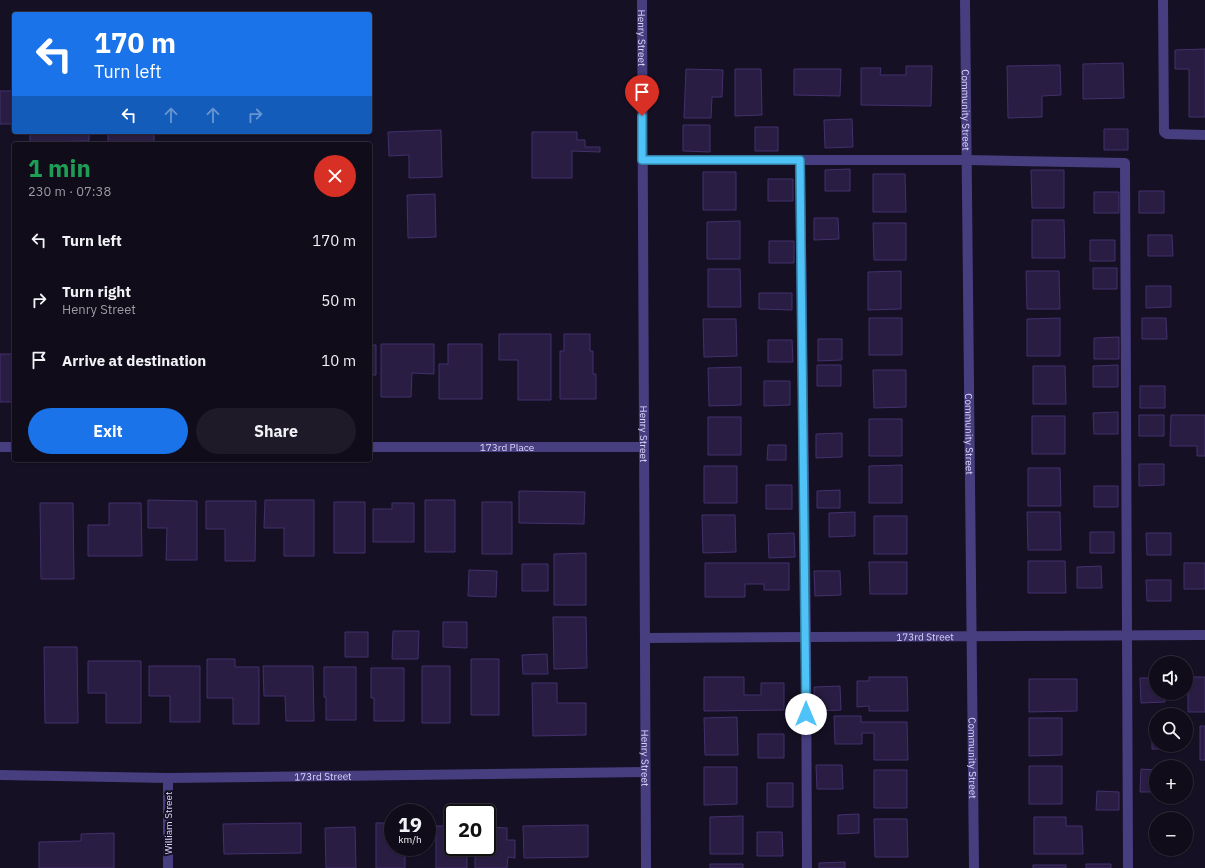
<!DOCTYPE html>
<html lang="en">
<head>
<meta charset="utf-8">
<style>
	body { margin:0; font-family:"IBM Plex Sans",sans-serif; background:#1e1a27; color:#f1f3f6; height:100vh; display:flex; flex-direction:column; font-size:15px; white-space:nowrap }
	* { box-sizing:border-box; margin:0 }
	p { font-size:13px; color:#9c9ba2 }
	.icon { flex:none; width:22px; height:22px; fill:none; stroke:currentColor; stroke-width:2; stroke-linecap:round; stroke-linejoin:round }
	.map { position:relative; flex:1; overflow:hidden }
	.details { position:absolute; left:12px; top:142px; width:360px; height:320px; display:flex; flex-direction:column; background:#100c1a; border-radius:4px; box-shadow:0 1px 3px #0004,0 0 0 1px #302c39 }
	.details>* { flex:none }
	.top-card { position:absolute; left:12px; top:12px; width:360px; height:122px; border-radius:4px; box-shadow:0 1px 3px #0004,0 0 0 1px #302c39; background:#1a73e8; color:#fff; overflow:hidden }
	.controls { position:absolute; left:1149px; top:656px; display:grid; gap:8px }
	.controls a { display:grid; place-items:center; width:44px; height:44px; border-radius:50%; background:#100c1a; box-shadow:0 1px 3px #0004,0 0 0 1px #302c39; font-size:20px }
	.speed { position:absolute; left:384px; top:804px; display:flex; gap:8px; font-size:20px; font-weight:700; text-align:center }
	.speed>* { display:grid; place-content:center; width:52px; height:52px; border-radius:50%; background:#100c1a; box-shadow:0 1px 3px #0004,0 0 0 1px #302c39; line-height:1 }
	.speed small { font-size:10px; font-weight:400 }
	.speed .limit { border:2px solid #111; border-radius:6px; background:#fff; color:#111 }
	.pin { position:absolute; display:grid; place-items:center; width:34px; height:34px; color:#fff; margin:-41px -17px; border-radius:50% 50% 50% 0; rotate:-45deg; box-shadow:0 0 4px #0007 }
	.pin .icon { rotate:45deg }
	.me { position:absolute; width:44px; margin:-22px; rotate:0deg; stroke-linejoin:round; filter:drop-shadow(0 0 3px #0008) }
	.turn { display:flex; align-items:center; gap:14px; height:84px; padding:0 16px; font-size:18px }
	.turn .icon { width:52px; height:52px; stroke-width:2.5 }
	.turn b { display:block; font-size:28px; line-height:34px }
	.lanes { display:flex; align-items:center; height:38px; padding:0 16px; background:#0003; justify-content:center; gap:20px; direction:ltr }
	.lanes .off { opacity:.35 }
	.round { display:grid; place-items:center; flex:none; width:42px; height:42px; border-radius:21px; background:#1e1a27 }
	.summary { display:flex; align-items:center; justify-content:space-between; height:68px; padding:0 16px }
	h1 { font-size:24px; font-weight:800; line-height:30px; color:#1e9e55 }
	.primary-button { display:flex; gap:8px; margin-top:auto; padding:8px 16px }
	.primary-button a { flex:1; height:46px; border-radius:24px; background:#1a73e8; color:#fff; font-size:16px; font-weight:800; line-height:46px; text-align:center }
	.primary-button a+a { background:#1e1a27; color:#f1f3f6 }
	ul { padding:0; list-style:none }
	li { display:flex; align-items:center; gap:12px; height:60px; padding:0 16px }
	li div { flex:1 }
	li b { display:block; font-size:15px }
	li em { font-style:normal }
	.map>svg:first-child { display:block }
	.building { fill:#291d43; stroke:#43306d }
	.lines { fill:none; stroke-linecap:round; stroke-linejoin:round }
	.service { stroke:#473e7f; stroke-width:10 }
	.minor { stroke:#473e7f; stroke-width:10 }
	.route-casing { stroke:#337fa1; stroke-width:10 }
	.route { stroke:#4fc3f7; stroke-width:7 }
	.labels { text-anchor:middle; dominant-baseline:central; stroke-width:4; stroke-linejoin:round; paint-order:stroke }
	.street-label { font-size:10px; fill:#ddd4fc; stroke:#151023 }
</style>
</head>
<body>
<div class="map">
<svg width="1205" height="868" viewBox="0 0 1205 868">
	<rect width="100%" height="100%" fill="#151023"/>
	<path class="building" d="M1205,49v68h-16v-48h-14v-19z
		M1123,63l1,35 -41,1v-35z
		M1060,65l1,30 -19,1v21l-34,1 -1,-52z
		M906,66h26l-1,40 -70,-1v-37h20l-1,7h26z
		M686,69l37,1 -1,27h-10l-1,21h-27z
		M735,69h26l1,46 -27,1z
		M794,69h47l-1,27 -46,-1z
		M0,91h14v33h-14z
		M852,119l1,28 -28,1 -1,-28z
		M683,125h27v27l-27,-1z
		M755,127h23v24h-23z
		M1104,129h24v21h-24z
		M441,130l1,47 -33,1v-23l-20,1 -1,-24z
		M30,132h59v9l-59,1z
		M108,132h46v12h-46z
		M532,132h45v8h8v7h15v5l-28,-1v27h-40z
		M850,169v22h-25v-21z
		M1031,170h33v38h-32z
		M703,172h33v38h-33z
		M873,174h32l1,38h-33z
		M768,179h25v22h-25z
		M1139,191h25v22h-25z
		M1094,192h25v21h-25z
		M435,194l1,43 -28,1 -1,-43z
		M814,218h24l1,21 -25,1z
		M1032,220h32l1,38h-33z
		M740,221v38h-33v-37z
		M873,223h33v37h-32z
		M1148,235h24l1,21h-25z
		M1090,240h25v21h-25z
		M769,241h25v22h-25z
		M1093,268h24v21h-24z
		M708,269h32l1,38h-33z
		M901,271v38l-33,1v-38z
		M1026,271h33l1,38h-33z
		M1146,286h25v21l-25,1z
		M759,293h33v17l-33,-1z
		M869,318h33v37h-33z
		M1060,318v38h-33v-37z
		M1142,318h24l1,21h-25z
		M703,319h33l1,37 -33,1z
		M499,334h52v66h-33v-40h-19z
		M564,334h26v17h3v23h3v25h-36v-48h4z
		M1119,337v22h-25v-21z
		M818,339h24v21l-24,1z
		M768,340h24l1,22h-25z
		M381,344h53v30l-22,-1 -1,24h-30z
		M448,344h34v55h-43v-35h9z
		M370,345h6v30h-6z
		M0,354h12v48h-12z
		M817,365h24v21h-24z
		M1118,365v22h-25v-21z
		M1033,366h32l1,38h-33z
		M741,367v38l-32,1 -1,-38z
		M873,370h33v37l-32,1z
		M764,381h26v24l-26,1z
		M1140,386h25v22h-25z
		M1118,412v22h-24l-1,-21z
		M1139,415h25v21h-25z
		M1171,415h34v41h-8v-10h-27z
		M1032,416h33v38h-33z
		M708,417h33v38h-33z
		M869,419h33v37h-33z
		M842,433v24l-26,1v-24z
		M768,445h18v15h-19z
		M1139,464h25v21l-25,1z
		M902,465v38h-33v-37z
		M704,466h33v37h-33z
		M1028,468h32l1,38h-33z
		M766,485h26v24h-26z
		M1094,486h24v21h-24z
		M840,490v18h-23v-17z
		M519,491l66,1 -1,32 -65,-1z
		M148,500l49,1v59h-31l1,-32h-19z
		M265,500h49v56h-30v-28h-20z
		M425,500h30v52h-30z
		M206,501h50l-1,60h-30v-32h-19z
		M334,502h31v51h-31z
		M482,502h30v52h-30z
		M40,503h33l1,76h-33z
		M109,503h32l1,53h-54v-31h21z
		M392,503h22v39h-41v-33h19z
		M855,512v24l-26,1v-24z
		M1027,512h33l1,38h-33z
		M702,515h33l1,37 -33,1z
		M874,516h33v38h-33z
		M1090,532h24v21h-24z
		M794,533l1,24 -26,1 -1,-24z
		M1146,533h25v22h-24z
		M586,553v52h-32v-51z
		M1028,561h37l1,32h-38z
		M869,562h38v32h-37z
		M705,563h84v27h-25v-6h-19v13h-40z
		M1184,563h21v26h-21z
		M522,564h26v27h-26z
		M1101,566l1,22h-25v-21z
		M469,570l28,1 -1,26 -28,-1z
		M814,571h26l1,24 -26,1z
		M1146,580h25v21h-24z
		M553,617h33l1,51 -33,1z
		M443,622h24v26l-24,-1z
		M393,631h26l-1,28h-26z
		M345,632h23v25h-23z
		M44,647h33l1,76h-33z
		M547,654l1,20h-25l-1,-19z
		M207,659h28v8h24v57h-26v-26h-26z
		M471,659h28v56h-28z
		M88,661h53v62h-35v-30h-18z
		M149,666h51v56h-30v-26h-21z
		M263,666h50l1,55h-28l-1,-25h-21z
		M422,666h28v57h-28z
		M324,667h32v53h-30v-23h-2z
		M371,668h33v53h-30v-23h-3z
		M704,677h40v18h17v-12h23v27l-80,1z
		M869,677h38l1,34h-39v-5l-12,1v-26h12z
		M1188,677h17v35h-17z
		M1140,678h16v15h9v9l-24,1z
		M1029,679h48v32l-48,1z
		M532,683h25v20h29v32l-53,1z
		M840,686l1,24 -26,1 -1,-24z
		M834,716h27v6h46l1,38h-34v-27h-12v11h-27z
		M737,717l1,38h-33l-1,-37z
		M1029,718h33v37l-33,1z
		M1152,725h4v20h20v4h-24z
		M1200,726h5v34h-5z
		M758,734h26v24h-26z
		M816,765h26l1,24h-26z
		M1029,766h33v38h-33z
		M704,767h33v37l-33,1z
		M1141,769l15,1v22h-16z
		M874,770h33v38h-33z
		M767,783h26v24h-26z
		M1097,791l22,1v18h-23z
		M859,814v19l-21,1v-19z
		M743,816v38h-33v-37z
		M1034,817h32v9h16l1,28h-49z
		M874,819h33l1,38h-33z
		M301,823v30l-77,1 -1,-30z
		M376,823h17v24h12v21h-29z
		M588,825v32l-64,1 -1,-32z
		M436,826h17v21h14v21h-31z
		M355,827l1,41h-30l-1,-40z
		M487,827l20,1v12h8v18l-7,-1 -1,11h-32v-21h12z
		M757,832h25l1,24h-26z
		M114,833v35h-75v-26l42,-1v-7z
		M845,862v6h-26v-5z
		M710,864h33v4h-33z
		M1086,864h25v4h-25z
		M1033,865h33v3h-33z"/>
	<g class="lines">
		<path class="service" d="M1163,0l1,132 3,2 38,1
			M642,160h325l158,3 3,705
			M800,160l6,477 1,231"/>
		<g class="minor">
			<path id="s1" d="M642,0l4,868"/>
			<path id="s2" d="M965,0l9,868"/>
			<path d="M0,447h14"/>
			<path id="s3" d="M370,447h274"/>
			<path id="s4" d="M645,638l560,-3"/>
			<path id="s5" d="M0,775l168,3 477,-6"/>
			<path d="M168,778v90"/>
		</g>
	</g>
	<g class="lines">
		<g class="route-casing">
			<path id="route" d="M642,116v44h158l6,554"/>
		</g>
		<use href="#route" class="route"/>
	</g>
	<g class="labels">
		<g class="street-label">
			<text stroke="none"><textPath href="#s1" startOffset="38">Henry Street</textPath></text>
			<text stroke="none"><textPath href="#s2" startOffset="110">Community Street</textPath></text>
			<text stroke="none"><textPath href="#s1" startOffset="434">Henry Street</textPath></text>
			<text stroke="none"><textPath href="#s2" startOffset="434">Community Street</textPath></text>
			<text stroke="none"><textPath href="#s3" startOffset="137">173rd Place</textPath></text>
			<text stroke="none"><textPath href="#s4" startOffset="280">173rd Street</textPath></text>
			<text stroke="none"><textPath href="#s1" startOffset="758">Henry Street</textPath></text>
			<text stroke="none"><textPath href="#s2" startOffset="758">Community Street</textPath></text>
			<text stroke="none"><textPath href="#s5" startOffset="323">173rd Street</textPath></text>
			<text transform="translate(168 823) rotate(-90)">William Street</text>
		</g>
	</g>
</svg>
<div class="controls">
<a><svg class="icon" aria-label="sound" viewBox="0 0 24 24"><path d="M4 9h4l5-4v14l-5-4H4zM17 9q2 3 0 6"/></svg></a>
<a><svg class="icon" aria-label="search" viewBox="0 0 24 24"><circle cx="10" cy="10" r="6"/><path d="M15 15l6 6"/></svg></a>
<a>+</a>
<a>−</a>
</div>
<div class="speed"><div>19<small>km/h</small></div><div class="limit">20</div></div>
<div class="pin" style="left:642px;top:116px;background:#d93025"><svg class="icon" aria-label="arrive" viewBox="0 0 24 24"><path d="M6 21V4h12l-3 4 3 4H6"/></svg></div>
<svg class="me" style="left:806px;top:714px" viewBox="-20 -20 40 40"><circle r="19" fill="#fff"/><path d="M0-13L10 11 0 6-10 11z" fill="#4fc3f7"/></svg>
<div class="top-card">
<div class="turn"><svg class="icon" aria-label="left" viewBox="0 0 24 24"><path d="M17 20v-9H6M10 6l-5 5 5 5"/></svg><div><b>170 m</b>Turn left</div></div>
<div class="lanes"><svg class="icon" aria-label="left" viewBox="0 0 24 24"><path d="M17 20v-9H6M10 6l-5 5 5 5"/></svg><svg class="icon off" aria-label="ahead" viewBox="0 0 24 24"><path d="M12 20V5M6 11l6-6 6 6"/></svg><svg class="icon off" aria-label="ahead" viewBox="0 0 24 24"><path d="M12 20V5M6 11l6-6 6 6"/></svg><svg class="icon off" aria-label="right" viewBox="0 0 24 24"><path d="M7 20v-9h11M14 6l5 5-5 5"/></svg></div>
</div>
<section class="details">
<div class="summary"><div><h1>1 min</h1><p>230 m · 07:38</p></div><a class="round" style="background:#d93025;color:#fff"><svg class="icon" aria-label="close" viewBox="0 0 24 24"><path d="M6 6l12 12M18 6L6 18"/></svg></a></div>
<ul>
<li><svg class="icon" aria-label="left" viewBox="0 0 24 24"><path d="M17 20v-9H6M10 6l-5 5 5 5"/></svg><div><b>Turn left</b></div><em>170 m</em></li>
<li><svg class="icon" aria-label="right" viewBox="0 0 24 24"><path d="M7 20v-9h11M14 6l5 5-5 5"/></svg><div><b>Turn right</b><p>Henry Street</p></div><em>50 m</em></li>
<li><svg class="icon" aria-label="arrive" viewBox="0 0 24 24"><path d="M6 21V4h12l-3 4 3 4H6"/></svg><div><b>Arrive at destination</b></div><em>10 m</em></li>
</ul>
<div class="primary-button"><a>Exit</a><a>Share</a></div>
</section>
</div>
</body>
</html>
